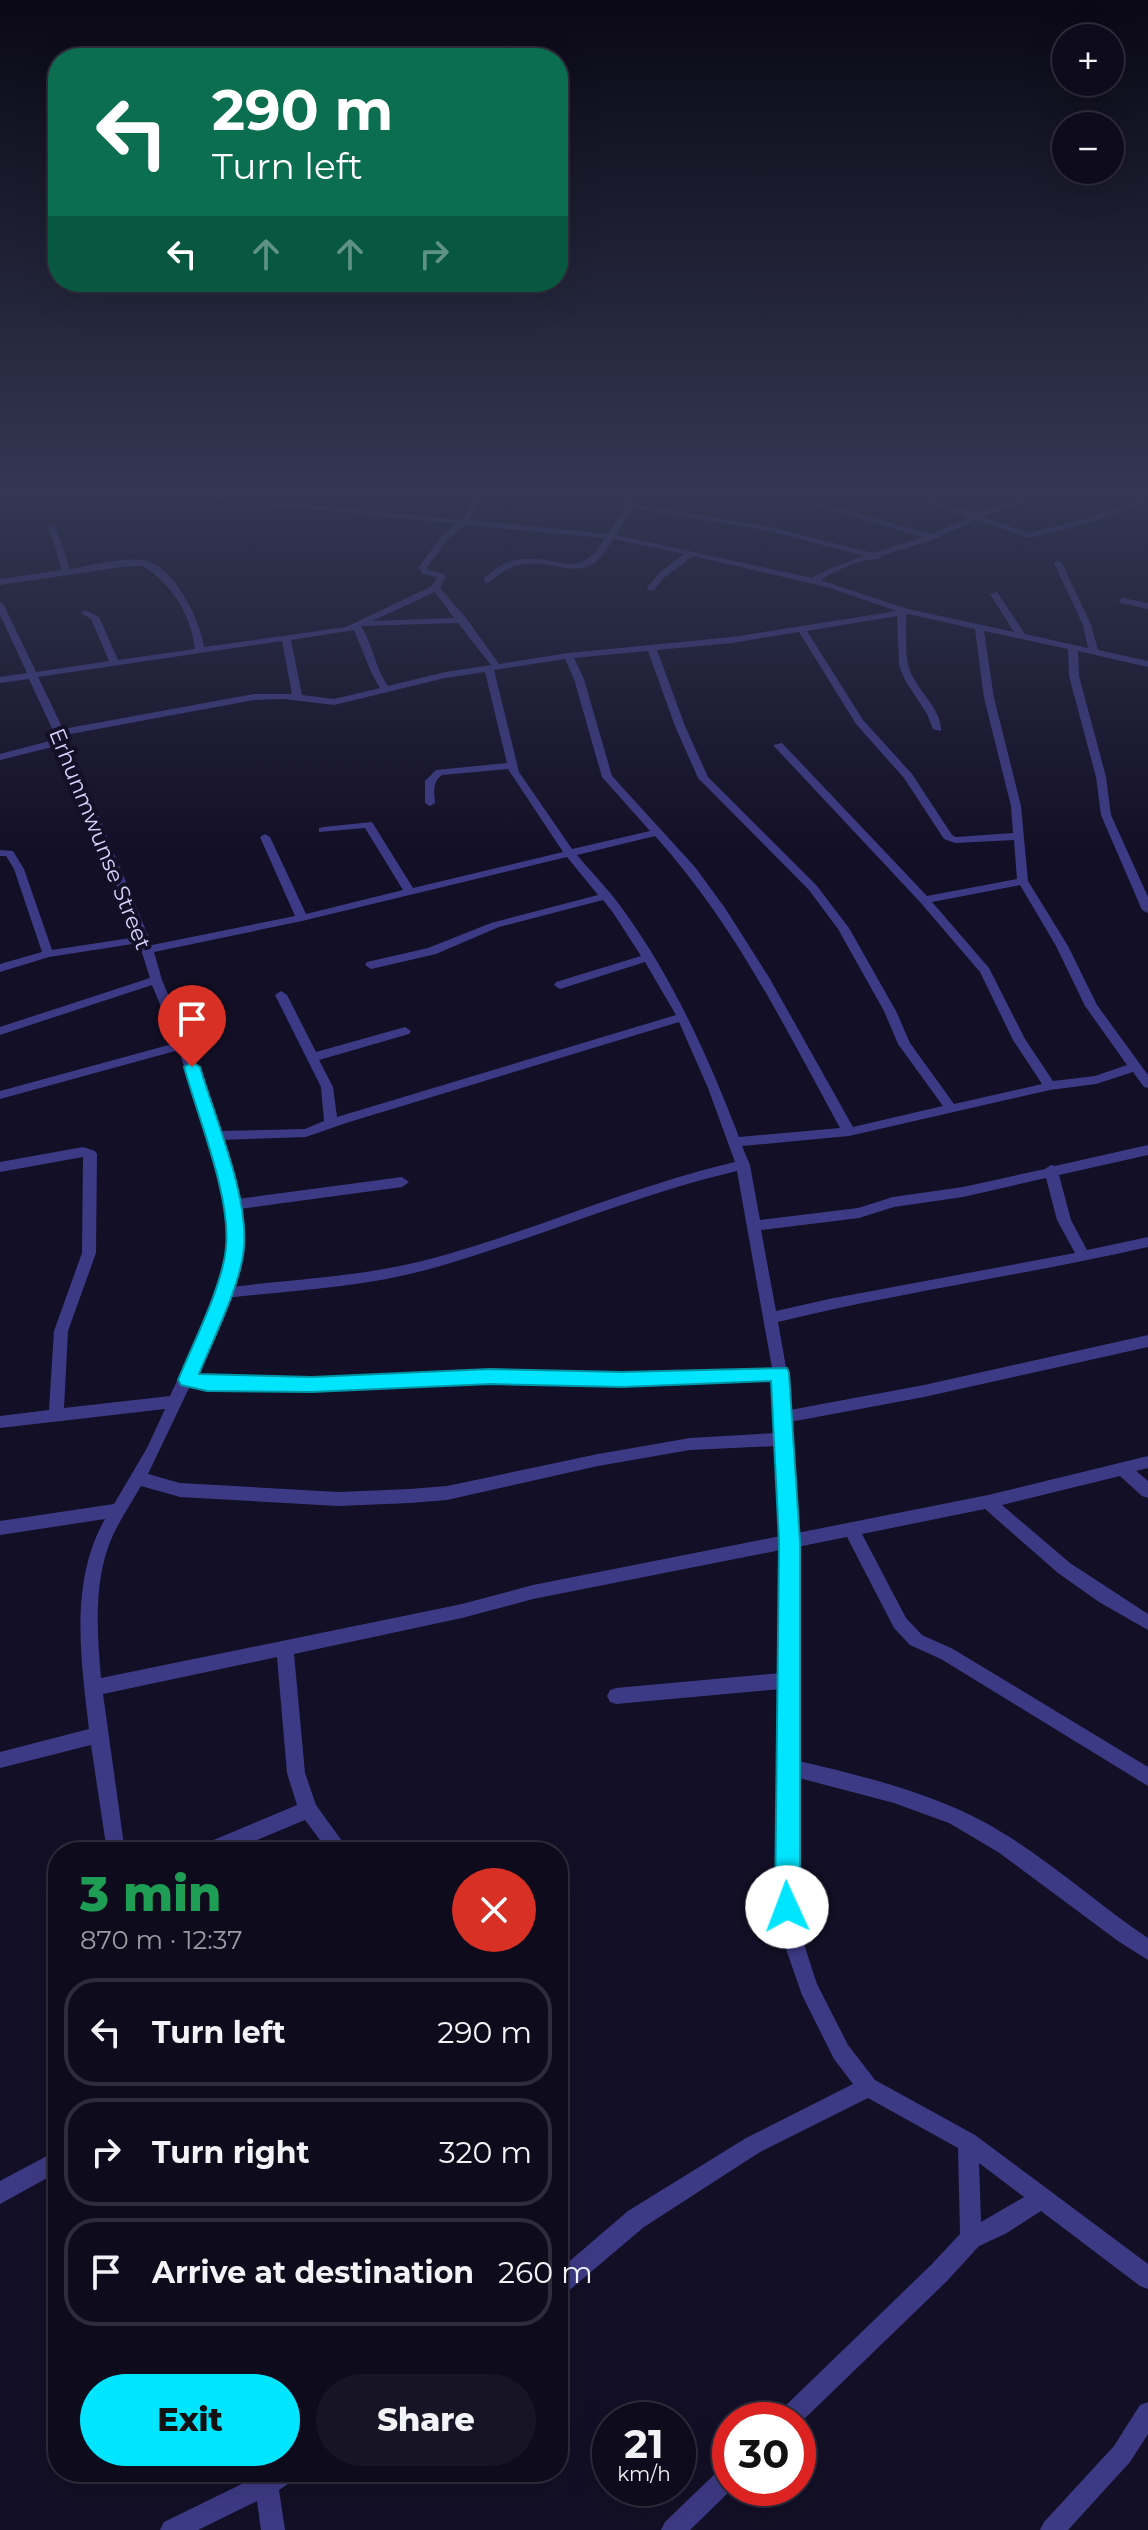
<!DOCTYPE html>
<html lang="en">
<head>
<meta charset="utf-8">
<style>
	body { margin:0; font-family:Montserrat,sans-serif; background:#171425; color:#f1f3f6; height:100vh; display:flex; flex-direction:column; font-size:30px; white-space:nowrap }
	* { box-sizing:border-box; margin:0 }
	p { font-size:26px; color:#9b9ba3 }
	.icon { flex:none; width:44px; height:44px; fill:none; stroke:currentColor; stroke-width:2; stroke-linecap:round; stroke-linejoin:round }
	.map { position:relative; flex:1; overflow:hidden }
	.details { position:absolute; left:48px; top:1842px; width:520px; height:640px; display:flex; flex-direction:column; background:#0e0b1c; border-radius:32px; box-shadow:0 8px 32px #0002,0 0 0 2px #2e2b3b }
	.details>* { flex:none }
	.banner { position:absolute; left:48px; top:48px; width:520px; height:244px; border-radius:32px; box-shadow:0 8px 32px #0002,0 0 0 2px #2e2b3b; background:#0b6e4f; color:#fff; overflow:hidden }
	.buttons { position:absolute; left:1052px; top:24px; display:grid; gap:16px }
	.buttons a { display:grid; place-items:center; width:72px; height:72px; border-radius:50%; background:#0e0b1c; box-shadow:0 8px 32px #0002,0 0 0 2px #2e2b3b; font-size:40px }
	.speed { position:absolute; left:592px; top:2402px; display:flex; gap:16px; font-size:40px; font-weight:700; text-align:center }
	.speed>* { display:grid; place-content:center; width:104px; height:104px; border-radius:50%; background:#0e0b1c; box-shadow:0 8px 32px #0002,0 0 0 2px #2e2b3b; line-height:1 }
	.speed small { font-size:20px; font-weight:400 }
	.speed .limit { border:12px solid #d22; background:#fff; color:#111 }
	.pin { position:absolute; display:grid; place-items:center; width:68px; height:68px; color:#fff; margin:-82px -34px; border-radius:50% 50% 50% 0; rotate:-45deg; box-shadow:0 0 8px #0007 }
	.pin .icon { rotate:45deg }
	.me { position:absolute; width:88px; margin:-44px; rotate:358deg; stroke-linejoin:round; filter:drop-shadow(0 0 6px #0008) }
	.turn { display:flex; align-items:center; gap:28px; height:168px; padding:0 32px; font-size:36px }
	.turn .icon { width:104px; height:104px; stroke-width:2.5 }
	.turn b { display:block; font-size:56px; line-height:68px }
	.lanes { display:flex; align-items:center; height:76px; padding:0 32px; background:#0003; justify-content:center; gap:40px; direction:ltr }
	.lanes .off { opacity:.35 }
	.round { display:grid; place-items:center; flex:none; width:84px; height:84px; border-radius:42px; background:#171425 }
	.summary { display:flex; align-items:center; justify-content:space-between; height:136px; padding:0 32px }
	h1 { font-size:48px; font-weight:800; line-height:60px; color:#1e9e55 }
	.button { display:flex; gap:16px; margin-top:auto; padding:16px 32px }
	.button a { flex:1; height:92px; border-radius:48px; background:#00e5ff; color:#111; font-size:32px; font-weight:800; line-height:92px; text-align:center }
	.button a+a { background:#171425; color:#f1f3f6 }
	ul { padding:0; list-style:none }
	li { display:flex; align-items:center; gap:24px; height:108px; margin:0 16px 12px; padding:0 16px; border:4px solid #2e2b3b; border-radius:32px }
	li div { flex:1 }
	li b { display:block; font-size:30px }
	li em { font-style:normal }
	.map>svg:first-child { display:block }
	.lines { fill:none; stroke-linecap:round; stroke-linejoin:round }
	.minor { fill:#3d3a85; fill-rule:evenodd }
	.route { fill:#00e5ff; stroke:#0095a6; stroke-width:2 }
	.labels { text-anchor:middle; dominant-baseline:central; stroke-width:8; stroke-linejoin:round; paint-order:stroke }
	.street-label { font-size:22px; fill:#d9d4ff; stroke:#130f26 }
</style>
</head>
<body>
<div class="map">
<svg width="1148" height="2530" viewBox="0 0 1148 2530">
	<rect width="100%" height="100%" fill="#130f26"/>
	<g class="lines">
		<path class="minor" d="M159,493h32l271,27 16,-27h8l-16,27 138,14 16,-25 3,-16h8l-1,10 136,24 103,26 50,-16 -152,-44h14l146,41 38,-16 -66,-25h13l60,21 50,-19 23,-2 -66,24 46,16 62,-16 57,-22v5l-51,21 -68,17 -53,-18 -41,19 -54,17 -1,3c-19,-1 -43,11 -60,21l88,29 106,23 -24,-38 7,-2 28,42 63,14 -5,-23 -29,-62 4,-3 4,3 29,62 7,25 50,11v6l-70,-16 1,25 27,101 5,38 37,82v16l-6,-3 -41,-95 -5,-38 -27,-101 -1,-27 -84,-18 10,67 27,108 7,75 40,65 29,59 51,70v13l-4,-1 -11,-15 -37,12 -46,6 -201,46 -107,10 8,19 10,55 98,-12 35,-11 70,-10 82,-18 6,-4 4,1 93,-21v10l-89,20 12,45 16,30 61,-13v10c-123,28 -248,45 -370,75l9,51 3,37 134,-25 224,-50v12l-224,50 -134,25 7,111 191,-38 160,-39v12l-12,3 12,10v17l-6,-2 -22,-20 -118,29 68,58 78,51v16l-49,-28 -41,-29 -73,-64 -123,25 44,84 16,17 31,14 195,118v19l-207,-127 -31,-14 -16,-17 -47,-91 -50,10 2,214c63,15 127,30 185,61 59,32 109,79 164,116v22l-30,-19 -120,-89 -49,-29 -55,-20 -95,-25 -5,106 5,45 18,55 31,61 27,35 100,55 173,129v25l-8,-3 -99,-75 -36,23 -26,12 -32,35 -149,144v-5h-23l4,-8 152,-147 29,-31 -2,-86 -90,-50 -108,54 -116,75 -78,66 -8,3v-25l70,-60 118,-73 107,-54 -19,-25 -32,-64 -23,-66 -3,-45 5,-117v-78l-165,15 -6,-2 -3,-6 3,-6 6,-2 165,-15v-123l-248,49 -71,19 -168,36 11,119 11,32 34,47h-21l-24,-32 -77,32h-31l2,-6 98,-41 -10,-32 -10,-116 -174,37 22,158h-18l-16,-107 -91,23v-16l89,-23c-8,-69 -20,-147 16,-210l-105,16v-14l114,-17 33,-56 18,-39 -165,19v-12l49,-6 5,-79 28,-78 1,-96 -83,15v-10l83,-15 12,4 2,3 -1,99 -28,78 -4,77 106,-12 36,-78 22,-70 -2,-43 -47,-155 -179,49v-8l176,-48 -24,-58 -152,50v-8l150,-49 -11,-35 -90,14 -49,15v-8l42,-12 -28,-83 -8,-13h-6v-6l13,1 11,18 28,81 85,-13 -77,-192 -60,15v-6l57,-15 -28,-60 -29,4v-6l27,-4 -27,-58v-13l4,3 32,67 73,-11 -18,-42 -10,-6 4,-3 14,7 19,43 77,-11c-4,-35 -23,-64 -52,-83l-21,1 -122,18v-6l62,-9 -14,-44 7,-2 15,45c20,-3 56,-13 76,-8 28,6 55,60 58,86l142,-20 86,-41 5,-9 -15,-3 -3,-7 24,-33 14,-10zM632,508l138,23 94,25 -30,11 -22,11 -196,-43zM466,525l139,13c-26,47 -49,14 -89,22 -13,2 -22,10 -32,18v4l3,1c11,-6 19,-16 33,-18 42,-9 64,27 93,-26l71,15 -25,19 -12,15 1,2h6l11,-13 28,-21 134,31 70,24 -165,26 -164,16 -69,11 -33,-46 -26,-30 6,-12 -1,-2 -16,-4 -2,-3 22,-29zM435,592l19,26 -82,3zM908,614l67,15 9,69 27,108 2,27 -57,4 -4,-2 -40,-61 -49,-54 -56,-89 90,-15 2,49 6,15 22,34 6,15 8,2c1,-21 -23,-40 -31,-60 -6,-18 -3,-38 -4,-56zM458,623l33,42 -46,7 -57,14c-13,-18 -15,-41 -27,-60zM354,630l18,44 8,14 -46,11 -32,-4 -11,-55zM799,632l57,92 48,54 40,61 11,4 59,-3 3,39 -90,17 -145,-153 -9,2 147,157 60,70 33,68 29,44 -88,20 -44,-61 -14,-32 -47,-83 -32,-42 -109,-109 -23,-51 -28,-76 75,-7zM282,641l10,53h-38l-191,35 -25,-52zM648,651l27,75 23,52 111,112 29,39 46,82 14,33 45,62 -90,21 -83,-148 -45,-71 -30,-41 -83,-91 -28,-97 -10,-21zM565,659l9,20 28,98 48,54 -78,18 -53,-77 -25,-102zM485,672l22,91 -71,7 -11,11v22l5,3 5,-3c-1,-11 -3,-21 7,-28l66,-6 55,83 -150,36 -41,-66 -49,5 -4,1v4l46,-4 38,62 -97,24 -36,-77 -5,-3 -5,3 35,79 -143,29 -87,-210 189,-35 30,-1 50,6 111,-27zM655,836c78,86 130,191 185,292l-101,9c-31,-81 -66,-158 -115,-226 -14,-20 -32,-38 -47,-56zM567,857l31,38 -107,28 -63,25 -61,14 -2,3 6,4 65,-15 63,-27 104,-27 11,14 27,42 -85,26 -2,3 6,4 85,-27 31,53 -339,102 -4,-30 -14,-27 90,-26 2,-3 -6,-4 -89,25 -29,-57 -6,-4 -6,4 46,92 3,34 -19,8 -87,2 -20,-64 -36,-87 -8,-28 148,-31zM1020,885l36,61 29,60 42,59 -32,11 -42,5 -28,-42 -36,-71 -57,-66zM679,1022l29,66 27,74c-103,24 -199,68 -301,96 -66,18 -136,21 -204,29l12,-39 -2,-39 162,-22 7,-5 -7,-5 -164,22 -18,-59 86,-3 40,-14zM737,1171l35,197 -150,6 -132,-4 -178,8 -117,-3 25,-57 6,-20c70,-8 143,-11 211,-31 101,-29 197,-72 300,-96zM1046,1178l11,42 18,33 -246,46 -53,12 -15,-81 98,-12 35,-11 69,-10zM773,1379l3,54 -86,5 -92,16 -151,32 -37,3 -72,3 -158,-9 -32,-9 42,-88 17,3 105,1 178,-8 132,4zM776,1446l5,90 -248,49 -71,19 -361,74c-4,-47 -8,-99 12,-143 8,-17 19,-33 28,-49l39,11 158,9 72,-3 37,-3 151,-34 92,-16zM979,2163l45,34 -43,25z
			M1123,598l25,5v6l-28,-6 -1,-2z
			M58,2150v22l-58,32v-23z
			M1148,2402v32l-18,28 -62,68h-28l4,-8 70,-76 26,-41z
			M730,2463v25h3l-43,42h-29l4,-8 57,-55z
			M253,2472h45l-4,8 -15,10 6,40h-24l-4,-29 -59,29h-38l4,-8 90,-44z"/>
	</g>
	<linearGradient id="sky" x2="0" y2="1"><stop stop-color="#0a0815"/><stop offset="0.58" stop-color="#333752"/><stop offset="1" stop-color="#333752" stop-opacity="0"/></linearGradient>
	<rect width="1148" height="848" fill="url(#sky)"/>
	<path class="route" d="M192,1062l8,5c15,51 48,127 44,179 -2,37 -31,93 -45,128l113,3 178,-8 132,3 165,-4 2,5 11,169v365l-4,8 -9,4 -9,-4 -3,-8 4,-365 -8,-161 -149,6 -132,-3 -178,8 -105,-1 -26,-6 -3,-5c15,-37 45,-95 48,-133 5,-51 -28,-129 -42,-180z"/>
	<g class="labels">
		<g class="street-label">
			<text transform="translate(100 839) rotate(68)">Erhunmwunse Street</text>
		</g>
	</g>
</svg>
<div class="buttons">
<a>+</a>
<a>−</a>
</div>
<div class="speed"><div>21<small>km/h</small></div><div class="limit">30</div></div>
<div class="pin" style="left:192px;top:1067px;background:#d93025"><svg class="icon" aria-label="arrive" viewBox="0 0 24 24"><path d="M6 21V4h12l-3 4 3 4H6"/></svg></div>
<svg class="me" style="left:787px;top:1907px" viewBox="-20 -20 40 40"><circle r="19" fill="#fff"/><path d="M0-13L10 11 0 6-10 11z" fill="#00e5ff"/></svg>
<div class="banner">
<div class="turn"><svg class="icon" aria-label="left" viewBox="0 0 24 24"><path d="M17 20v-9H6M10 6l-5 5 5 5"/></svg><div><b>290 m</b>Turn left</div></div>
<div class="lanes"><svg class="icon" aria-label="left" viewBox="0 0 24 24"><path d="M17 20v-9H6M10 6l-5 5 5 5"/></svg><svg class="icon off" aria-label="ahead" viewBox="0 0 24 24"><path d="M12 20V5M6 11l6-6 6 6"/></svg><svg class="icon off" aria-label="ahead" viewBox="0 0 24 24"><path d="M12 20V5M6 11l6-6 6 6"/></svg><svg class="icon off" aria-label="right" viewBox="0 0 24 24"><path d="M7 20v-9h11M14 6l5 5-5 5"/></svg></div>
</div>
<section class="details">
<div class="summary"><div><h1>3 min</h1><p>870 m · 12:37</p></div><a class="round" style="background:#d93025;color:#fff"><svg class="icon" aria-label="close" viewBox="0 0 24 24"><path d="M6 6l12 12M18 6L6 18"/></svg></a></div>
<ul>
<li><svg class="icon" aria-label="left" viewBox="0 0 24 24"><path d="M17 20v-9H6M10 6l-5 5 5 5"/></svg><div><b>Turn left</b></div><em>290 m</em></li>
<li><svg class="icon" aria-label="right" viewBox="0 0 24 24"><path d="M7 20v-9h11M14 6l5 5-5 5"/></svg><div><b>Turn right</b></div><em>320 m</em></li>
<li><svg class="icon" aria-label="arrive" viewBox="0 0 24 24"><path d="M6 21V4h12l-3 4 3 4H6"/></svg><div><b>Arrive at destination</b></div><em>260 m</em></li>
</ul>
<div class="button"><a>Exit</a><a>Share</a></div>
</section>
</div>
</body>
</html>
